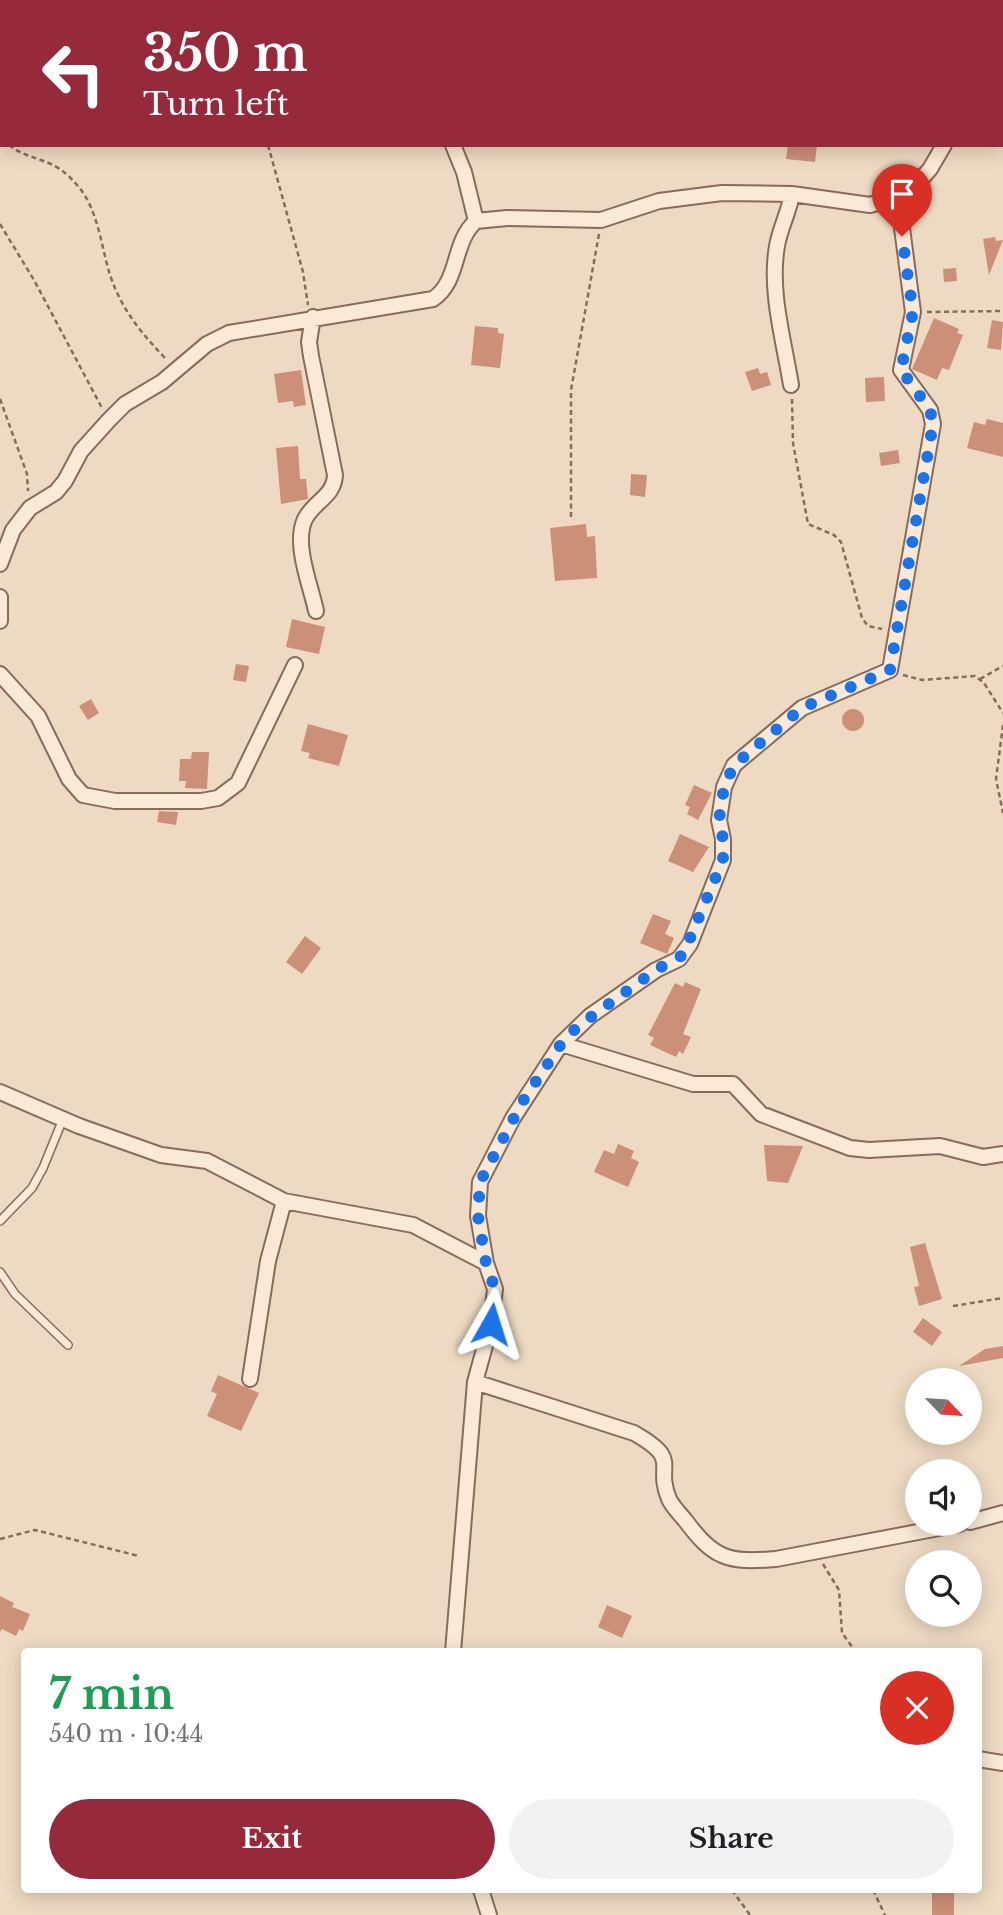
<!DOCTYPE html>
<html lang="en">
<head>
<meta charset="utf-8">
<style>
	body { margin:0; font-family:"Libre Baskerville",serif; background:#f2f2f2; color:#202124; height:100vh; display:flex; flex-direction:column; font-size:26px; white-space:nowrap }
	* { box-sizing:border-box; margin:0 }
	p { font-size:23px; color:#757577 }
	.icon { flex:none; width:38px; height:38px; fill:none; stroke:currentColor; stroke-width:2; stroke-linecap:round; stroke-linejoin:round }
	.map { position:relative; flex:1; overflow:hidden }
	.details { position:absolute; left:21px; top:1648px; width:961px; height:245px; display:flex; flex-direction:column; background:#fff; border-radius:7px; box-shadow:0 4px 18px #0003 }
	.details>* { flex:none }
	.hud { position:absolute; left:0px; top:0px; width:1004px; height:147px; box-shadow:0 4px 18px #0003; background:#962a3a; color:#fff; overflow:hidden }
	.needle { width:46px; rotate:115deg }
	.buttons { position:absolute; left:905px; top:1368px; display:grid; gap:14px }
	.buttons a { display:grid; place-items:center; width:77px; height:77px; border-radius:50%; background:#fff; box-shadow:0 4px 18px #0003; font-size:35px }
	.pin { position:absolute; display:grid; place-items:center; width:60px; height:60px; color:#fff; margin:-72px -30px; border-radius:50% 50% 50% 0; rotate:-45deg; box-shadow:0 0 7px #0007 }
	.pin .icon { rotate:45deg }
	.me { position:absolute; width:77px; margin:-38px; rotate:6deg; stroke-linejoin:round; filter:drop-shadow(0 0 5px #0008) }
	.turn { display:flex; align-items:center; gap:24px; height:147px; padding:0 28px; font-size:32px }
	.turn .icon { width:91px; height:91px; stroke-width:2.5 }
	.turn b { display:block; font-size:49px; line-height:60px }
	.round { display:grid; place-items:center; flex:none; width:74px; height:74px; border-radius:37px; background:#f2f2f2 }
	.overview { display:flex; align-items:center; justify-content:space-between; height:119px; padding:0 28px }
	h1 { font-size:42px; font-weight:800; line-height:52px; color:#1e9e55 }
	.action { display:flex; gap:14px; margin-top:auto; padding:14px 28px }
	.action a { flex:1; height:80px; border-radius:42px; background:#962a3a; color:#fff; font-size:28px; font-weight:800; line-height:80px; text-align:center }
	.action a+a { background:#f2f2f2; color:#202124 }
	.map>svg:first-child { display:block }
	.building { fill:#cc8f78 }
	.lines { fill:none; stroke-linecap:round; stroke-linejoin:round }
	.lane-casing { stroke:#886b5a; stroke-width:10 }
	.street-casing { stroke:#886b5a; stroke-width:18 }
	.path { stroke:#886b5a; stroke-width:2.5; stroke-dasharray:5 3.5; stroke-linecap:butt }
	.lane { stroke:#f9e9d6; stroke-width:7 }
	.street { stroke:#f9e9d6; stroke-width:14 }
	.route { stroke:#1a73e8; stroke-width:12; stroke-dasharray:0 21.6 }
</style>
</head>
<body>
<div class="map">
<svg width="1003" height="1915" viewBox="0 0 1003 1915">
	<rect width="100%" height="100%" fill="#eedac2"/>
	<path class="building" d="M788,145h29l-2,17 -29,-3z
		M995,237l1,4 7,-1 -14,35 -6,-36z
		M956,268l1,13 -13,1 -1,-13z
		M934,318l25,11 -2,4 6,2 -14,35 -7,-2 -5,12 -25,-11z
		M992,320l11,2 -2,28 -14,-2z
		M475,326l23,2v5l6,1 -4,34 -29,-3z
		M758,368l2,6 7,-2 4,13 -19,6 -7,-19z
		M301,370l5,35 -12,2 -1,-6 -15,2 -4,-29z
		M884,377l1,24 -19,1 -1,-24z
		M987,419l16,4v34l-36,-9 7,-26 11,3z
		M298,446l2,33h6l2,20 -27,5 -5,-56z
		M898,450l2,13 -19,3 -2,-13z
		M631,474l16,1 -2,22 -15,-2z
		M586,524l1,13 8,-1 2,42 -42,3 -5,-53z
		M292,619l33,8 -6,27 -33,-7z
		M236,664l13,2 -3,16 -13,-2z
		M91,699l8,14 -11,7 -9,-14z
		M842 720a11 11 0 1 1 22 0a11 11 0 1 1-22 0Z
		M308,724l40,11 -9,31 -31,-8 2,-5 -9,-2z
		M192,752h17l-2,37 -22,-1 1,-7h-7l1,-22h11z
		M694,785l18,8 -14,27 -11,-6 3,-7 -5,-2z
		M159,811l19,1 -2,13 -19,-3z
		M680,834l29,13 -16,25 -25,-11z
		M653,914l18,7 -6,13 9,4 -7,16 -27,-11z
		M305,936l16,12 -19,26 -16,-12z
		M685,982l16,7 -18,45 8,3 -8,17 -4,-3 -3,6 -26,-12 4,-7 -6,-3 27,-52 8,4z
		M618,1144l16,7 -3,7 8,4 -11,25 -34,-15 10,-22 10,4z
		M764,1145l39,1 -15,37 -21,-2z
		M925,1243l17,56 -23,7 -5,-19 5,-1 -9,-39z
		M923,1318l19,14 -10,14 -19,-14z
		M1003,1346v12l-44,8 26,-17z
		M218,1375l41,18 -18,38 -34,-15 10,-22 -6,-3z
		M0,1596l14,7 -2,4 18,7 -7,17 -4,-2 -3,7 -14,-7 -2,3z
		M607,1605l25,11 -10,22 -24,-11z
		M932,1890h22v25h-22z"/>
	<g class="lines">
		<g class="lane-casing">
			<path id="lane" d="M0,1221l32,-33 11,-20 20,-49
				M0,1272l15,22 53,51"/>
		</g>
		<g class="street-casing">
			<path id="street" d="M481,2l1,-2
				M453,145l11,27 12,49
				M313,317l-4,25 2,14 24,119c-1,22 -21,26 -30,44 -12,25 6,67 11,92
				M791,385c-7,-44 -22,-94 -14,-139 3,-18 12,-34 15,-52
				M0,564l13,-34 17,-22 26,-16 9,-11 16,-30 28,-31 16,-16 37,-22 45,-38 22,-11 204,-34c27,-18 19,-57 43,-78l31,-3 94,2 58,-19 63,-8 70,1 78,11 38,-11 22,-25 14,-24
				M0,597v24
				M0,674l38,42 31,63 14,16 32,6h86l17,-3 20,-15 57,-118
				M561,1044l132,40h40l28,30 89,34 19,2 71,-4 43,11 20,-3
				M0,1092l79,34 82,29 46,6 77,40 129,24 73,38 9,26 -4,35 -16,58 -22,270
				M486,1263l-8,-47 2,-34 33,-64 48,-74 29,-28 66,-46 23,-11 11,-15 33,-84v-21l-4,-19 5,-33 10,-22 68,-57 88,-38 43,-246 -3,-14 -29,-40 12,-58 -11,-84 6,-34
				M250,1379l18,-118 16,-60
				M475,1382l159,51c49,28 20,30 35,66 3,7 11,15 16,21 29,39 43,43 91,39l184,-35
				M970,1522l33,-9
				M978,1759l25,4
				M481,1890l8,25"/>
		</g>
		<path class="path" d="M250,0v2
			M931,2v-2
			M0,138l2,2
			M9,145c23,18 43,10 68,40 21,23 24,61 33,90 12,35 31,58 56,84
			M268,145l35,127 5,33
			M0,224l34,56 68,128
			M927,312l76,-1
			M0,399l27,75 1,17
			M792,399l1,44 15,81 26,11 7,7 21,76 6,8 14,3
			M571,517v-127l28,-156
			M903,675l19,5 53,-4 9,7 19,30
			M980,679l23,-13
			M1003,725l-7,54 7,34
			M953,1306l50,-8
			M0,1539l35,-9 104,26
			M823,1564l16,26 3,43 14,19
			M732,1890l18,25
			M873,1890l12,25"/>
		<use href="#lane" class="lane"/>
		<use href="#street" class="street"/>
	</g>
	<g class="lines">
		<path class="route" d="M491,1324l4,-35 -9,-26 -8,-47 2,-34 43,-81 38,-57 16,-17 79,-57 27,-15 40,-95v-21l-4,-19 5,-33 10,-22 68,-57 88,-38 43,-246 -3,-14 -29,-40 12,-58 -11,-76"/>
	</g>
</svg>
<div class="buttons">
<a><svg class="needle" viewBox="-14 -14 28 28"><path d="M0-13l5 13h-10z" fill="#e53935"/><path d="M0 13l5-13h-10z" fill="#757577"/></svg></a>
<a><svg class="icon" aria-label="sound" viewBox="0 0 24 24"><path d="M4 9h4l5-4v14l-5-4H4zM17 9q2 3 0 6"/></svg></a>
<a><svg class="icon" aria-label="search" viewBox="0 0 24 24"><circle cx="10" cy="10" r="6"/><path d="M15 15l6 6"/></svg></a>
</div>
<div class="pin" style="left:902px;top:236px;background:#d93025"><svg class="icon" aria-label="arrive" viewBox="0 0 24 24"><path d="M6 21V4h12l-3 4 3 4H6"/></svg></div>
<svg class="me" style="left:491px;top:1324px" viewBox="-20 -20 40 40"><path d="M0-17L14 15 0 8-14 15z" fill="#1a73e8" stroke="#fff" stroke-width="4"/></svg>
<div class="hud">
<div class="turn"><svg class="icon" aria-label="left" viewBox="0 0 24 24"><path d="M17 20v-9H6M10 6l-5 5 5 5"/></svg><div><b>350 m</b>Turn left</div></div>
</div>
<section class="details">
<div class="overview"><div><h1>7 min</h1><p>540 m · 10:44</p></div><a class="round" style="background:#d93025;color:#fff"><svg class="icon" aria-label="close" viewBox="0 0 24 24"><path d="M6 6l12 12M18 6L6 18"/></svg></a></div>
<div class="action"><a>Exit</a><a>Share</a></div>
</section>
</div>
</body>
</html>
